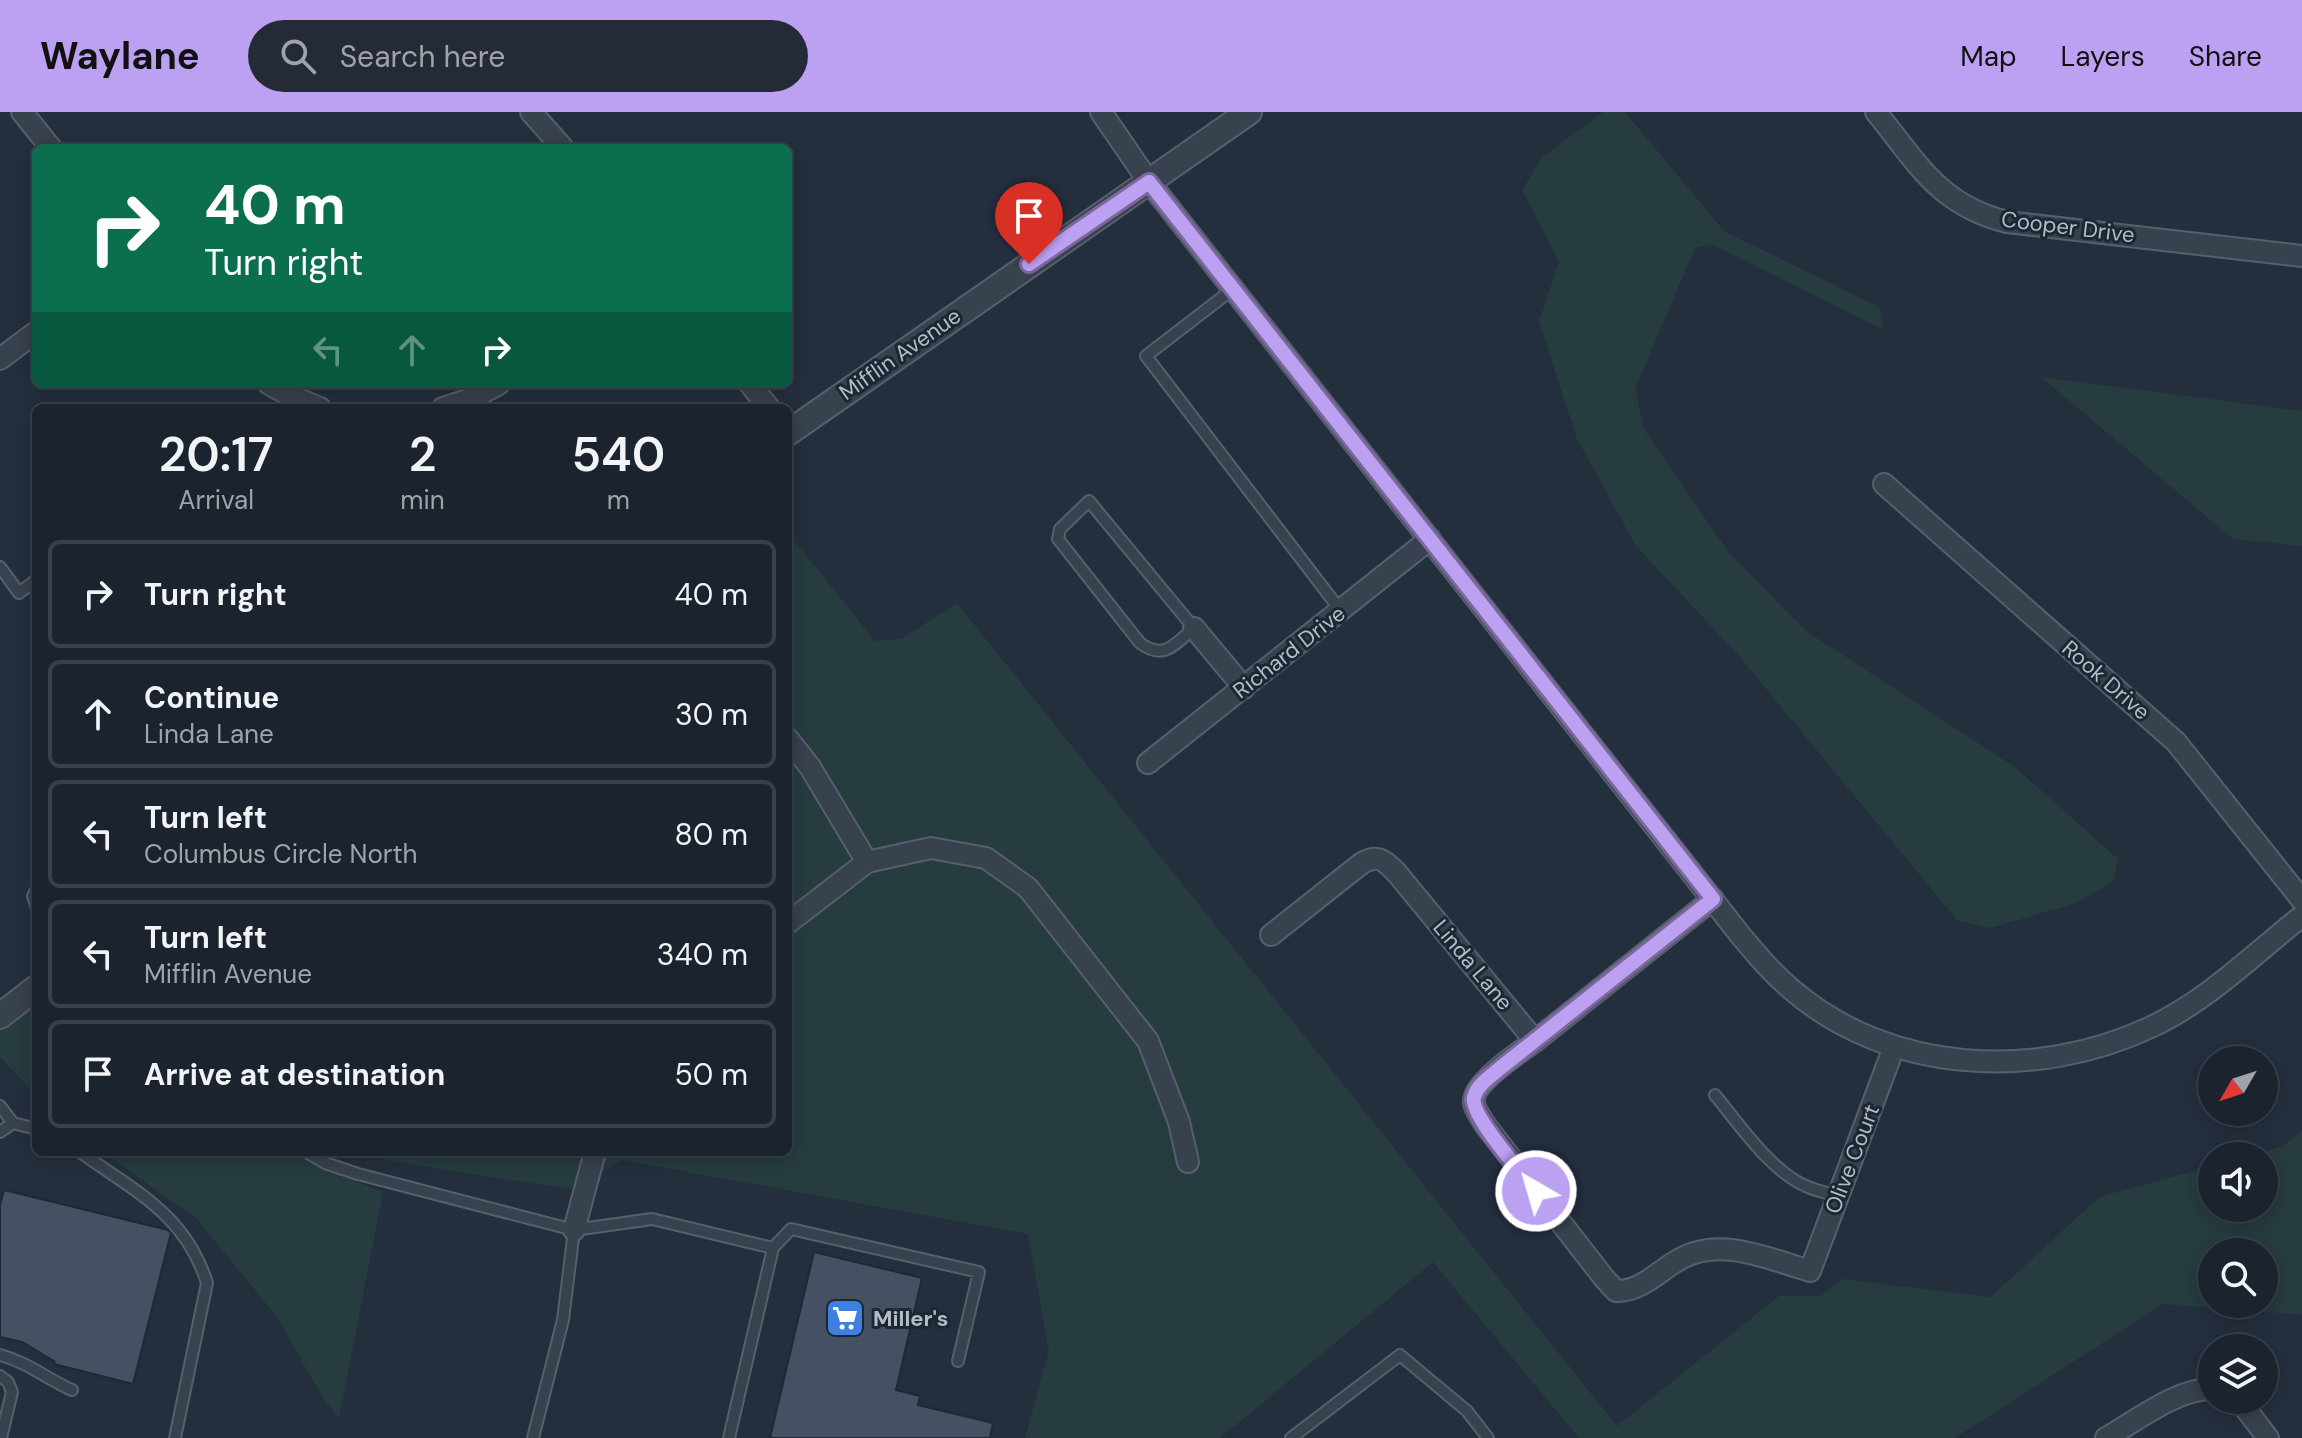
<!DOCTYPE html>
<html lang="en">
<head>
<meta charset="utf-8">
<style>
	body { margin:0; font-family:"DM Sans",sans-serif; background:#242b36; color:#f1f3f6; height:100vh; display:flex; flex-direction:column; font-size:30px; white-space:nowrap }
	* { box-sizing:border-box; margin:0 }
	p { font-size:26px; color:#a0a4aa }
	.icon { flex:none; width:44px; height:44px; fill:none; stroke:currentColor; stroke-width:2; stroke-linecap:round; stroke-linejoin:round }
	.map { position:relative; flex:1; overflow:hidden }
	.details { position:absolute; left:32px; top:292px; width:760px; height:752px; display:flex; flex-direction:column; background:#1b232e; border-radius:12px; box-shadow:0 4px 20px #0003,0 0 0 2px #39404a }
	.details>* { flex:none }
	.hud { position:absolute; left:32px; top:32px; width:760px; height:244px; border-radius:12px; box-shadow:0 4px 20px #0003,0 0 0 2px #39404a; background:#0b6e4f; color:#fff; overflow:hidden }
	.needle { width:52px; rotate:231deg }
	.buttons { position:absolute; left:2198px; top:934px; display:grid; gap:16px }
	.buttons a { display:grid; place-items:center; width:80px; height:80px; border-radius:50%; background:#1b232e; box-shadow:0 4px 20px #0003,0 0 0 2px #39404a; font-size:40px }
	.pin { position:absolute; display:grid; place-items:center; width:68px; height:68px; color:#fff; margin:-82px -34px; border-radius:50% 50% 50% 0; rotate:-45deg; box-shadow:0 0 8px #0007 }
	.pin .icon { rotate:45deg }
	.me { position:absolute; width:88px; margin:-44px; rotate:322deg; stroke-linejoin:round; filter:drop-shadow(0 0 6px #0008) }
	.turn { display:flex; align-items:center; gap:28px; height:168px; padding:0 40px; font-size:36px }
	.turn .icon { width:104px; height:104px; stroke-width:2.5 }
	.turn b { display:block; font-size:56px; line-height:68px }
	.lanes { display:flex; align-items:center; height:76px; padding:0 40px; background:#0003; justify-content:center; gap:40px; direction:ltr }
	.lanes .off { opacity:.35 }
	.eta { display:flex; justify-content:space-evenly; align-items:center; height:136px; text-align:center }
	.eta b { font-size:48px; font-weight:600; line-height:56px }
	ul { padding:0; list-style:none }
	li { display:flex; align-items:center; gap:24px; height:108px; margin:0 16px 12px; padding:0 24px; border:4px solid #39404a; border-radius:12px }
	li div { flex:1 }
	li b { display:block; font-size:30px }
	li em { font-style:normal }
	header { display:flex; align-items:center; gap:48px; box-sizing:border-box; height:112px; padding:0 40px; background:#bca0f2; color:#111 }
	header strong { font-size:38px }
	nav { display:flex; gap:44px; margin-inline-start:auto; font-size:28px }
	.search { width:560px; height:72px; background:#242b36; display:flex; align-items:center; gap:20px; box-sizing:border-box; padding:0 28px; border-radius:44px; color:#a0a4aa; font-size:30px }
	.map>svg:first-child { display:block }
	.green { fill:#263c3f; fill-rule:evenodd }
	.building { fill:#455162; stroke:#1f2835; stroke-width:2 }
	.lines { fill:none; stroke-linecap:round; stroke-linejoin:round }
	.service-casing { stroke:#565f6c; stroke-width:14 }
	.minor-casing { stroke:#565f6c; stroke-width:24 }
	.tertiary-casing { stroke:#565f6c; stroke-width:28 }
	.service { stroke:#38414e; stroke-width:10 }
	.minor { stroke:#38414e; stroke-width:20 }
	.tertiary { stroke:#38414e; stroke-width:24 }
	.route-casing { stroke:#7a689d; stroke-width:20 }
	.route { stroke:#bca0f2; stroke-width:14 }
	.labels { text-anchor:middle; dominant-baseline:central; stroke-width:6; stroke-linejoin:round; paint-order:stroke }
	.street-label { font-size:22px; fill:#b4bcc9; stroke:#1d2633 }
	.poi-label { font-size:22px; font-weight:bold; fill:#b4bcc9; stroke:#1d2633; text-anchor:start }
</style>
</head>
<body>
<header>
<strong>Waylane</strong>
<div class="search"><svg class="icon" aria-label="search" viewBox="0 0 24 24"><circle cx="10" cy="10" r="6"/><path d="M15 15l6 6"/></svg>Search here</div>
<nav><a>Map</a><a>Layers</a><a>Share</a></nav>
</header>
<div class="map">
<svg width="2302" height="1326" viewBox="0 0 2302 1326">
	<rect width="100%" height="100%" fill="#242f3e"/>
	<path class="green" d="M1603,0h22l99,119 155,76 5,23 -173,-86 -16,4 -60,141 9,40 85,124 77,78 209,136 103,92 -4,22 -38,22 -86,25 -33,-8 -218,-264 -103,-110 -59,-107 -38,-118 20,-59 -37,-72 19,-32z
		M2041,265l261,34v135l-69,-7z
		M788,421l87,108 26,-2 56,-36 660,823 162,-130h41l22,-17 149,18 108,-100 113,-31v42h52v-52h-15l32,-9 21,-16v184l-139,-11 -208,134h-376l-146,-176 -213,176h-195l24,-87 -21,-117 -406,-74 -52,29 -180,-28 -24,-9h422zM2212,1140h52v52h-52z
		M36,881v102l-36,-38v-38z
		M103,1040h190l14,10 76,30 -44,227 -18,-24 -44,-78 -81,-99z"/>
	<path class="building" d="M4,1078l164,40 3,3 -38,151 -79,-20 1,-2 -33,-20 -22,-5v-132z
		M814,1140l108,26 -26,112 24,6 -2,9 75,18 -3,15h-220z"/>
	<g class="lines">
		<g class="service-casing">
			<path id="service" d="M1233,177l-87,67 195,255
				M1089,389l105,127c-19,16 -30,33 -54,15l-82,-104 2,-10z
				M0,455l19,26 17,-13
				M36,778l-3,6 3,10
				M1715,983c24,29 57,78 93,92 9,4 20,6 30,9
				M0,994l13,17 23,6
				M0,1020l13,-9
				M80,1040c56,40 105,62 127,131l-32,155
				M306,1040l19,11 33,11 216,56 78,-11 121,29 -44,190
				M773,1136l18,-19 188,43 -21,89
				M0,1243c27,7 47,24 72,35
				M0,1264l8,6 4,10 -11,46
				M533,1326l30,-118 11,-90
				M1291,1326l109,-83 67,56 21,27"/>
		</g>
		<g class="minor-casing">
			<path id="minor" d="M22,0l29,36
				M531,0l32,36
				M1101,0l48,70 592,754c16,19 31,37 50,53 98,85 245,92 360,38 56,-26 103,-73 151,-111
				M1876,0c42,52 63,93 131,110l295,34
				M0,247l36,-27
				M269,272l22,12 29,12
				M750,272l19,24
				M443,296l28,-9 28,-15
				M1884,372l292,258 126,158
				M1194,516l50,60
				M788,627l22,28 57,95 64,-14 55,10 42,30 120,153 31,81 9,40
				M1148,651l282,-224
				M788,811l79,-61
				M1271,823l91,-72c16,-9 22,-3 34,9l139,169 178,-142
				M1535,929c-15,11 -64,43 -61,62 1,8 8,16 12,23l118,152 12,13c26,1 44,-22 66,-33 41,-21 87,1 128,13l84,-224
				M574,1118l21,-78
				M2239,1288l29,38
				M2106,1326c30,-17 72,-50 106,-49"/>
		</g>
		<g class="tertiary-casing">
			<path id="tertiary" d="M788,321l461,-321
				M0,904l36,-28"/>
		</g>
		<use href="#service" class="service"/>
		<use href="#minor" class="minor"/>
		<use href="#tertiary" class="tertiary"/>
	</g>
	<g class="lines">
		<g class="route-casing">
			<path id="route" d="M1029,152l120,-82 564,717 -214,170c-9,8 -22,16 -25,28 -5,18 50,78 62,94"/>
		</g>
		<use href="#route" class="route"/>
	</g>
	<defs>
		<g id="supermarket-square" transform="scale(2)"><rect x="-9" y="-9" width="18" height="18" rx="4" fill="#3f7fe0" stroke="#1d2633"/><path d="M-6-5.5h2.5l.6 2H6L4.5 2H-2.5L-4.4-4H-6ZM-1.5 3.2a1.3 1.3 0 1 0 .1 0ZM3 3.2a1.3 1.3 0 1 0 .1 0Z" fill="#fff"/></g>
	</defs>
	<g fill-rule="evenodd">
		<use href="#supermarket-square" x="845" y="1206"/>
	</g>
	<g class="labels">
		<g class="street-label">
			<text transform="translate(2068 115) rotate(7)">Cooper Drive</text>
			<text transform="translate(900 242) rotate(-35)">Mifflin Avenue</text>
			<text transform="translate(1289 540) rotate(-38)">Richard Drive</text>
			<text transform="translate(2106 568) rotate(41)">Rook Drive</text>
			<text transform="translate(1473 853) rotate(50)">Linda Lane</text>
			<text transform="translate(1852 1047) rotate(-69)">Olive Court</text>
		</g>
		<g class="poi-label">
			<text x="873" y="1206">Miller's</text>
		</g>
	</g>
</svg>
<div class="buttons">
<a><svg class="needle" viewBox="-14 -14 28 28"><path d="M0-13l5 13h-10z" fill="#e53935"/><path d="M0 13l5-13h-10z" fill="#a0a4aa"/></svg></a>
<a><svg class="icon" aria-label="sound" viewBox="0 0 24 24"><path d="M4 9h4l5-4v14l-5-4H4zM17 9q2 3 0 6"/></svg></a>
<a><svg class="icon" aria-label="search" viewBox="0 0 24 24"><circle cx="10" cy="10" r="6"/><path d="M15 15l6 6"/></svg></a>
<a><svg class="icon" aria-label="layers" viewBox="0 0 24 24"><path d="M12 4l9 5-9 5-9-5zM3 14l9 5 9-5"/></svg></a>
</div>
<div class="pin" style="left:1029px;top:152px;background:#d93025"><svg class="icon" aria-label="arrive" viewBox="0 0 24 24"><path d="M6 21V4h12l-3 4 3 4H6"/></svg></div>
<svg class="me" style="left:1536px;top:1079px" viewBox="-20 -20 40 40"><circle r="17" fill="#bca0f2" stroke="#fff" stroke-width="3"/><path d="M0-11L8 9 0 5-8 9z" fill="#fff"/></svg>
<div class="hud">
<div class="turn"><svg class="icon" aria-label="right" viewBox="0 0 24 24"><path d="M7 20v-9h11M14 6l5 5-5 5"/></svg><div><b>40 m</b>Turn right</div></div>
<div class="lanes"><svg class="icon off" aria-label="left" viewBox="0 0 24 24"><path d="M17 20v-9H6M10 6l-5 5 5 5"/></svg><svg class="icon off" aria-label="ahead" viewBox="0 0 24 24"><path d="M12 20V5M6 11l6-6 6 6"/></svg><svg class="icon" aria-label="right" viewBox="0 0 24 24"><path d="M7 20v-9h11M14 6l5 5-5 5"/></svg></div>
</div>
<section class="details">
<div class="eta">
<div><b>20:17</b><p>Arrival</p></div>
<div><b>2</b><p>min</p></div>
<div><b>540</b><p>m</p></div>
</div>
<ul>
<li><svg class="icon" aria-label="right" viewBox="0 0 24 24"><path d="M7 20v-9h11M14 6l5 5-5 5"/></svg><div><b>Turn right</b></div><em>40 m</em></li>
<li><svg class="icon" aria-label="ahead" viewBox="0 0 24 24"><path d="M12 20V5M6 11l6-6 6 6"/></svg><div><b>Continue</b><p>Linda Lane</p></div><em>30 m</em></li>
<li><svg class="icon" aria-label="left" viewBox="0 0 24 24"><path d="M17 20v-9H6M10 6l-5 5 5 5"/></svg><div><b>Turn left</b><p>Columbus Circle North</p></div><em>80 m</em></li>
<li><svg class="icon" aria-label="left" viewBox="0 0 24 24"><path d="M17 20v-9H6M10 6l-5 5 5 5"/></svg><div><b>Turn left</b><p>Mifflin Avenue</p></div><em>340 m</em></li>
<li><svg class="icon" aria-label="arrive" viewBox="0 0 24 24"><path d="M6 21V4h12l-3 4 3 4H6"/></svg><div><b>Arrive at destination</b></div><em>50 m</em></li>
</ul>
</section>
</div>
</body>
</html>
